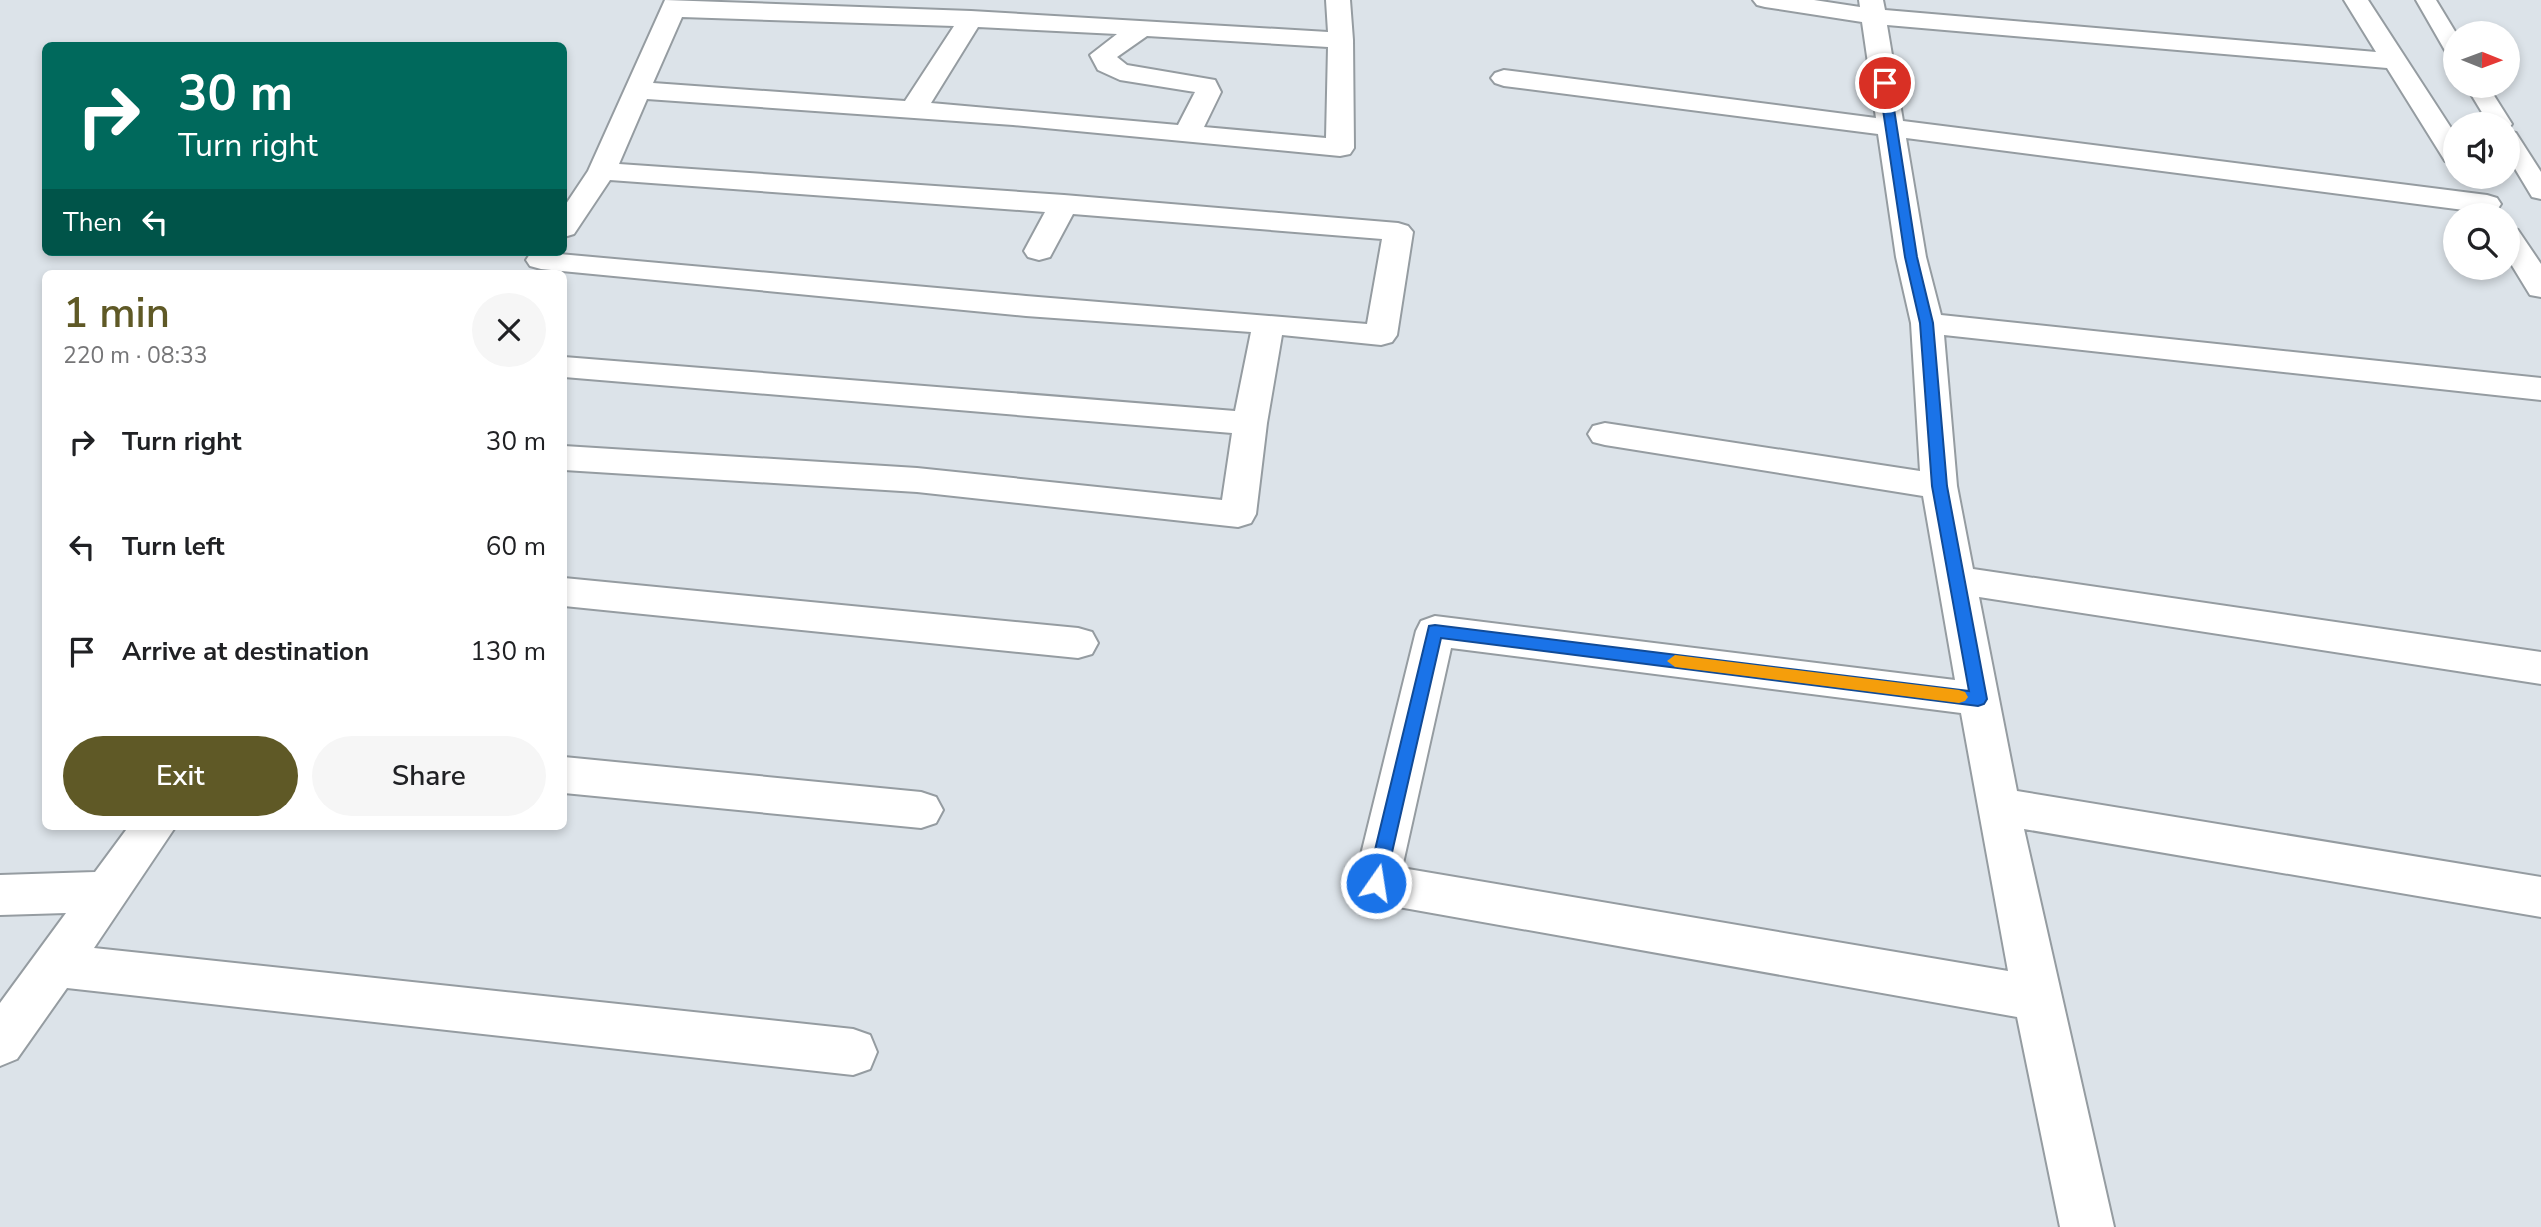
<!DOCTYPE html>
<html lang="en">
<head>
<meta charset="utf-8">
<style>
	body { margin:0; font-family:"Nunito Sans",sans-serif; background:#f6f6f6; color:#202124; height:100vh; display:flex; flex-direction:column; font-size:26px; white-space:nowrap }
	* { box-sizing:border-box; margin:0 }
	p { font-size:23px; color:#757577 }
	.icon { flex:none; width:38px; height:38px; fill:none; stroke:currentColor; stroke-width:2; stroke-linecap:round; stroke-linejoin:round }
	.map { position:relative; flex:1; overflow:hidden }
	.drawer { position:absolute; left:42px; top:270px; width:525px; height:560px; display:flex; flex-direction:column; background:#fff; border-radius:10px; box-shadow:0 4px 10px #0003 }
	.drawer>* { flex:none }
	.hud { position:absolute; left:42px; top:42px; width:525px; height:214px; border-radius:10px; box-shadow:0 4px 10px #0003; background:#00695c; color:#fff; overflow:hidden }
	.needle { width:46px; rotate:91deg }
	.controls { position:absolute; left:2443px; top:21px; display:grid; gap:14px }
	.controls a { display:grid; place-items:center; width:77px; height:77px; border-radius:50%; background:#fff; box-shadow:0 4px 10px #0003; font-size:35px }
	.pin { position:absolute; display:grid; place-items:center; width:60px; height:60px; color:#fff; margin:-30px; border:4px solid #fff; border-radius:50%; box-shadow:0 2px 7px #0007 }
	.me { position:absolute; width:77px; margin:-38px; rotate:13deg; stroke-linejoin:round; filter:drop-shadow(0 0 5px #0008) }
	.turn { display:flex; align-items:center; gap:24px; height:147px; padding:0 21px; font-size:32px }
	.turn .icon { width:91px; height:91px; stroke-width:2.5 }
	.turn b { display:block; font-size:49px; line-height:60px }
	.then { display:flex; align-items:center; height:66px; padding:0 21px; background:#0003; gap:14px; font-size:26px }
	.round { display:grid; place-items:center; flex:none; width:74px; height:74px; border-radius:37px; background:#f6f6f6 }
	.overview { display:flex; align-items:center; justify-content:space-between; height:119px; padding:0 21px }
	h1 { font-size:42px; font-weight:600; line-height:52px; color:#5f5926 }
	.cta { display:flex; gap:14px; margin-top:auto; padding:14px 21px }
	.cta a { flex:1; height:80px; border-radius:42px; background:#5f5926; color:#fff; font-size:28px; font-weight:600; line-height:80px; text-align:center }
	.cta a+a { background:#f6f6f6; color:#202124 }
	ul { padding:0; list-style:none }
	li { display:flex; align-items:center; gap:21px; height:105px; padding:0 21px }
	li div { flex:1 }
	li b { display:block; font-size:26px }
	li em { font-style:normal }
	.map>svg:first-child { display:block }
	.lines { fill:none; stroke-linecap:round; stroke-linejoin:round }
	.service-casing { stroke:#959ca1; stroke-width:4 }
	.minor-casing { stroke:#959ca1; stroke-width:4 }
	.service { fill:#fff; fill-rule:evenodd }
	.minor { fill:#fff; fill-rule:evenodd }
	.route { fill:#1a73e8; stroke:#114b97; stroke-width:2 }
	.slow { fill:#f59e0b }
</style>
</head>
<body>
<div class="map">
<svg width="2541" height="1227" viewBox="0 0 2541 1227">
	<rect width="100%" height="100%" fill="#dce3e9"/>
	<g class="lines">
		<g class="service-casing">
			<path id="service" d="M2416,0h20l20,33 -1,22 -8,-1z
				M2466,86h22l24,38 -4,5v-5h-19z
				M2508,131l8,2 25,39v27l-9,-2 -24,-40z"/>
		</g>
		<g class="minor-casing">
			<path id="minor" d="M665,0l306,11 357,21 -2,-32h24l3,40 1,108 -4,6 -10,2 -327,-31 -366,-26 -28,65 445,31 334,28 10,3 5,6 -16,103 -5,7 -11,3 -99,-10 -15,88 -11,91 -5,9 -13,4 -321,-35 -353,-22v-24l353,22 305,32 10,-67 -668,-56v-20l671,54 16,-79 -225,-16 -485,-47 -11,-3 -4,-6 4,-6 7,-2 489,44 341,28 15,-85 -309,-25 -23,43 -11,3 -11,-3 -4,-6 21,-39 -435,-32 -36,54 -10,3v-30l24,-36zM682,17l272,9 -49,75 -252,-18zM978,27l139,7 -27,21 8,15 22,10 75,12 -17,33 -247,-22zM1147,36l181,11 -2,91 -122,-11 17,-35 -6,-12 -88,-15 -10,-8z
				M1753,0h61l46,7 -1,-7h24l2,10 491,42 -32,-52h24l87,134v29l-10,-2 -58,-93 -500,-43 16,96 584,74 10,3 4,6 -4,6 -10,3 -581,-75 20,119 15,58 600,63v22l-597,-65 13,151 16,83 568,83v32l-562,-87 38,194 524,86v40l-517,-88 90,398h-54l-43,-210 -641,-114 -16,-6 -6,-14 62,-252 5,-10 14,-5 520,64 -32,-184 -318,-51 -12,-3 -5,-8 5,-8 12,-3 315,48 -9,-148 -15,-66 -18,-123 -374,-48 -9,-3 -4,-5 4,-5 9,-3 372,48 -14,-96 -97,-15 -8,-2zM1451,648l510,65 47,258 -606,-103z
				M2508,227l10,3 23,34v33l-11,-2 -22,-36z
				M564,578l514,50 14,4 6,11 -6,11 -14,4 -514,-52z
				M564,757l357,35 15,5 7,13 -7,13 -15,5 -357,-35z
				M129,826h47l-82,122 759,81 17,6 7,17 -7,17 -17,6 -786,-87 -50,71 -17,7v-63l66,-90 -66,2v-40l95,-3z"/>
		</g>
		<use href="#service" class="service"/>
		<use href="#minor" class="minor"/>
	</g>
	<path class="route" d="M1885,80l5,3 27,174 16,66 14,163 40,213 -3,5 -6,2 -537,-68 -56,245 -2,6 -7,2 -7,-2 -2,-6 62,-257 6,-1 534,66 -37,-205 -12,-163 -15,-66 -26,-174z"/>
	<path class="slow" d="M1675,655l284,35 6,2 3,5 -3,4 -6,2 -284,-36 -8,-6z"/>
</svg>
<div class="controls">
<a><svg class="needle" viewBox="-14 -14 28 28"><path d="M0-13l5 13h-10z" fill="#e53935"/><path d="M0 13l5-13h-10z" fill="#757577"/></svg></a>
<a><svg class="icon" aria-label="sound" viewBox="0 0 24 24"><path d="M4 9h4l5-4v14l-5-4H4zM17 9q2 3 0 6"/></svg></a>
<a><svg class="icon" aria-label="search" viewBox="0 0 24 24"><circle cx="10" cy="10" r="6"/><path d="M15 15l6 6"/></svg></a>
</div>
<div class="pin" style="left:1885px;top:83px;background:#d93025"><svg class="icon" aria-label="arrive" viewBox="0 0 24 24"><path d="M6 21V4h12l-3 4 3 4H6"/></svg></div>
<svg class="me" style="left:1376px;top:883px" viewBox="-20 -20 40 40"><circle r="17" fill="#1a73e8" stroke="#fff" stroke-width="3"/><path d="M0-11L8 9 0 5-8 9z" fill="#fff"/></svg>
<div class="hud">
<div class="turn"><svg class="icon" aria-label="right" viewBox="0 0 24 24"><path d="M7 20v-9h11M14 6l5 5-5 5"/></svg><div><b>30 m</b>Turn right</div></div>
<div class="then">Then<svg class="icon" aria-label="left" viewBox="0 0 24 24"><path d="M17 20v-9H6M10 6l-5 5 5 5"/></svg></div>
</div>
<section class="drawer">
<div class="overview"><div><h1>1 min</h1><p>220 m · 08:33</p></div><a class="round"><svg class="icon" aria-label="close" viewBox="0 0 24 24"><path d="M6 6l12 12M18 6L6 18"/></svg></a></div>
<ul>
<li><svg class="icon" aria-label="right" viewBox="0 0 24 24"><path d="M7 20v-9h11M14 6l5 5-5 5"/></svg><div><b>Turn right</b></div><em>30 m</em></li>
<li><svg class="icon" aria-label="left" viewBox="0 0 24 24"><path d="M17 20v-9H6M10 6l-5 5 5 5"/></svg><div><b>Turn left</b></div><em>60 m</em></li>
<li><svg class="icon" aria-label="arrive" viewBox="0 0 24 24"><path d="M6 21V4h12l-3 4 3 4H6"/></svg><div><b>Arrive at destination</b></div><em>130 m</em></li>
</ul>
<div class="cta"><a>Exit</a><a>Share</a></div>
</section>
</div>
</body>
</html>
